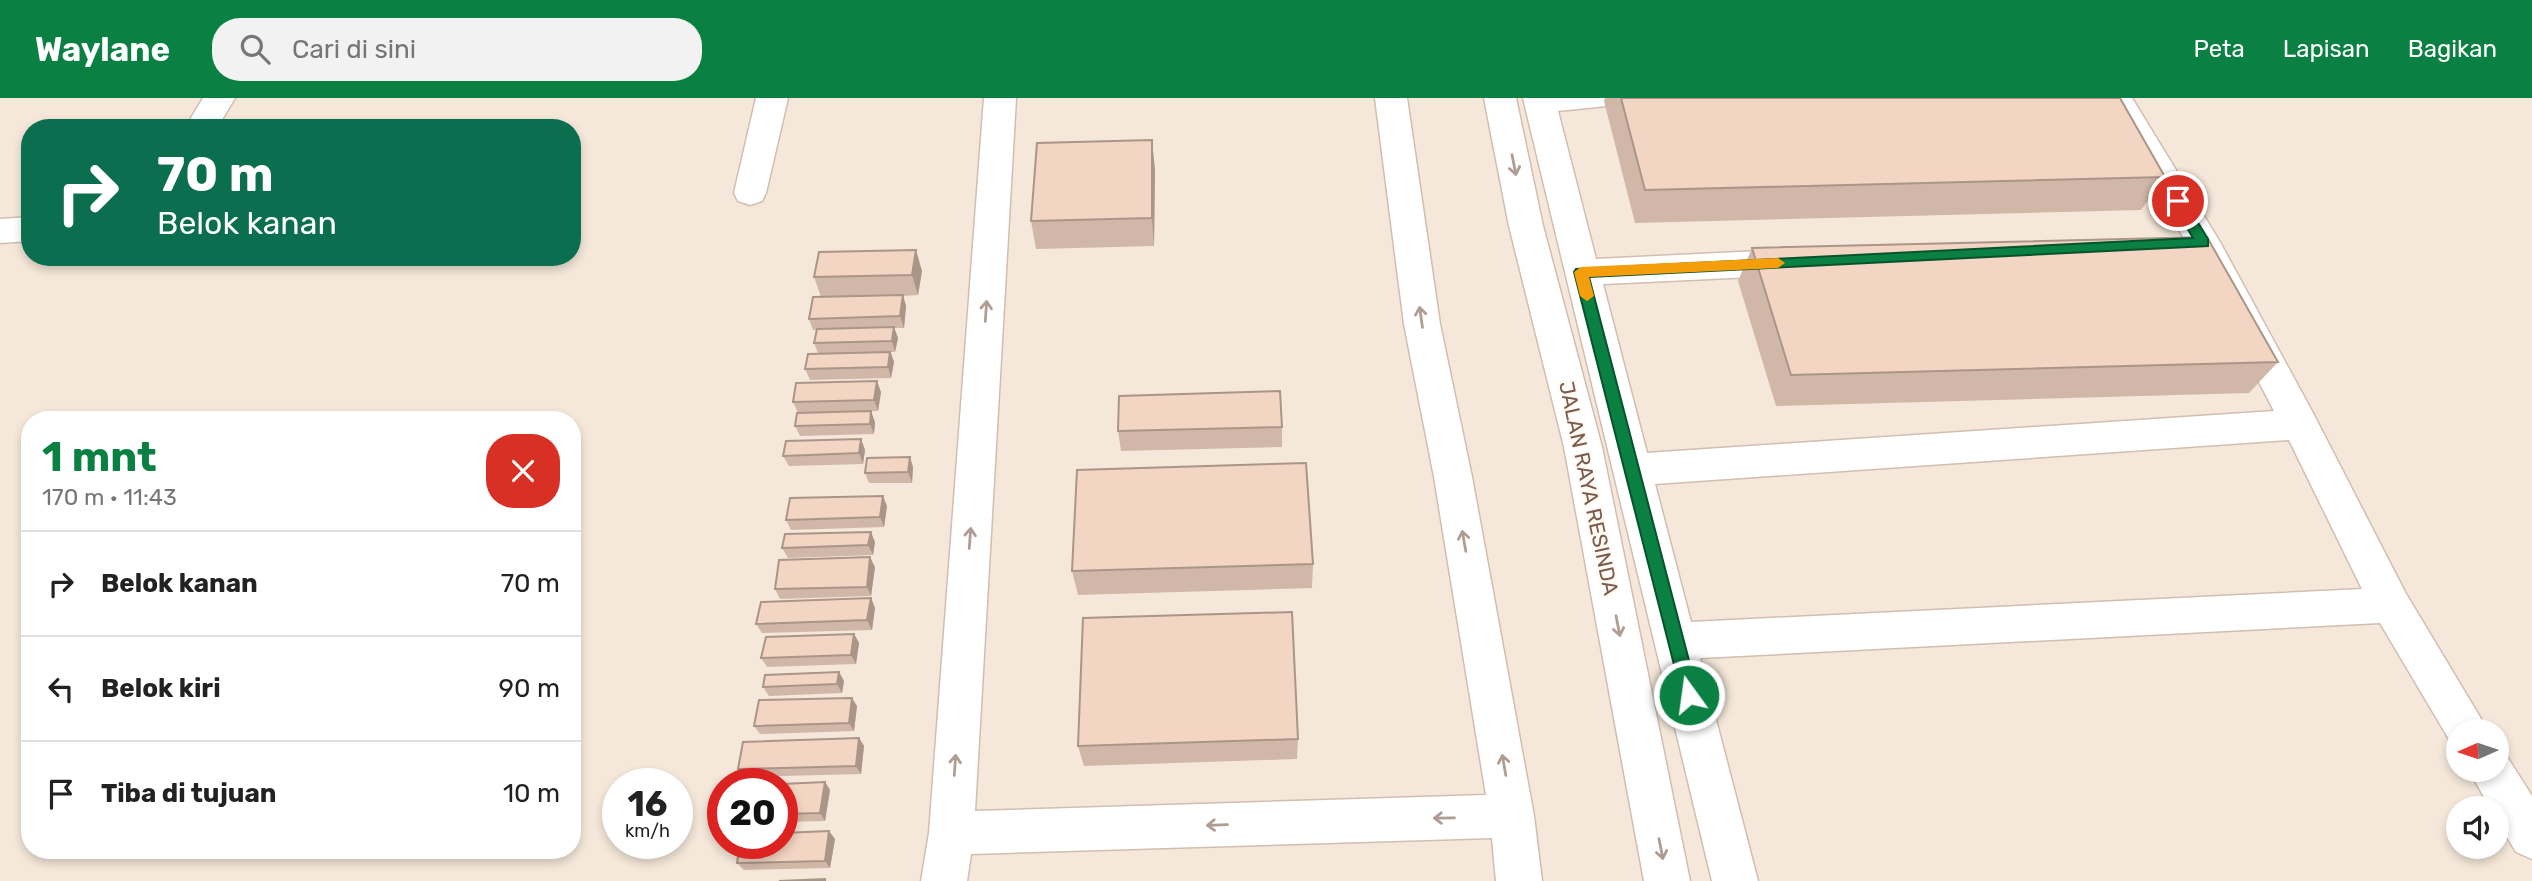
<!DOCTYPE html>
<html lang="id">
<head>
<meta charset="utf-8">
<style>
	body { margin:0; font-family:Rubik,sans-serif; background:#f2f2f2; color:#222; height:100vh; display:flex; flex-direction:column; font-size:26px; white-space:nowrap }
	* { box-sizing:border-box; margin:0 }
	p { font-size:23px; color:#767676 }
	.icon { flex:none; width:38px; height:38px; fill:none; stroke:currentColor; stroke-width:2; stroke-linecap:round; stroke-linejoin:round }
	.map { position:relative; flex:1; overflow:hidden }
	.sheet { position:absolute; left:21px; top:313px; width:560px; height:448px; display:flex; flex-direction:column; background:#fff; border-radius:28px; box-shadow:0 4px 10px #0003 }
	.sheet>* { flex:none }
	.banner { position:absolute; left:21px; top:21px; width:560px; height:147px; border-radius:28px; box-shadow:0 4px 10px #0003; background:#0b6e4f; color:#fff; overflow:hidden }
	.needle { width:46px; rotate:267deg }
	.controls { position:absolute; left:2446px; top:621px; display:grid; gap:14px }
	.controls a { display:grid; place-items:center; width:63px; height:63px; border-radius:50%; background:#fff; box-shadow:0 4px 10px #0003; font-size:35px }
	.speed { position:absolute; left:602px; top:670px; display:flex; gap:14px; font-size:35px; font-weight:700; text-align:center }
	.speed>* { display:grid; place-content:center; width:91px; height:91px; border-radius:50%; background:#fff; box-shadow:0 4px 10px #0003; line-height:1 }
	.speed small { font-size:18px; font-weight:400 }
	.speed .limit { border:10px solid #d22; background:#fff; color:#111 }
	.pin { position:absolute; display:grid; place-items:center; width:60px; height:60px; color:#fff; margin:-30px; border:4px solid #fff; border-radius:50%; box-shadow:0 2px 7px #0007 }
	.me { position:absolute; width:77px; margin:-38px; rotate:346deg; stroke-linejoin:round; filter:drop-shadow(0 0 5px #0008) }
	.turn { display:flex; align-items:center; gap:24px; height:147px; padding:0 21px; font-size:32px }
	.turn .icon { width:91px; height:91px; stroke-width:2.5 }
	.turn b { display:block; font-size:49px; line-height:60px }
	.round { display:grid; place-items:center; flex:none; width:74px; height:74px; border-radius:28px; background:#f2f2f2 }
	.overview { display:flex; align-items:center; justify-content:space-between; height:119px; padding:0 21px }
	h1 { font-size:42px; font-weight:700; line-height:52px; color:#0b8043 }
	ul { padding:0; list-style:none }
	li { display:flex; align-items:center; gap:21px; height:105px; padding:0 21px; border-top:2px solid #e0e0e0 }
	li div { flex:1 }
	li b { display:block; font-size:26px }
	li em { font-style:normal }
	header { display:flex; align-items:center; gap:42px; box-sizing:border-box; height:98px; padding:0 35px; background:#0b8043; color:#fff }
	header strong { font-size:33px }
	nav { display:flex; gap:38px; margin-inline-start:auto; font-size:24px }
	.search { width:490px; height:63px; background:#f2f2f2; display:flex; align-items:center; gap:18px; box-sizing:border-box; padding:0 24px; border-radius:28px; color:#767676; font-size:26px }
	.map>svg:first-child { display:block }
	.residential { fill:#f5e8da; fill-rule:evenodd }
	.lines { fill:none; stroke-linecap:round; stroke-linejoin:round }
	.minor-casing { stroke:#d1beb0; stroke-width:3 }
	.minor { fill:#fff; fill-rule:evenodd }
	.wall { fill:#d1b7a8 }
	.shaded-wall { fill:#aa9588 }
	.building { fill:#f3d5c3; stroke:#aa9588; stroke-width:2 }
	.oneway { stroke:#af9d94 }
	.route { fill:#0b8043; stroke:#07532c; stroke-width:2 }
	.slow { fill:#f59e0b }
	.labels { text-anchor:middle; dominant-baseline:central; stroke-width:5; stroke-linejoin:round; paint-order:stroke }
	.street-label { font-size:21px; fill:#7a5c4d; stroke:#fffaf3 }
</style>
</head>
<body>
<header>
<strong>Waylane</strong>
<div class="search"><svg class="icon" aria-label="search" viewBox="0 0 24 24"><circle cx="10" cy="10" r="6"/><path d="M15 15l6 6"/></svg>Cari di sini</div>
<nav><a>Peta</a><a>Lapisan</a><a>Bagikan</a></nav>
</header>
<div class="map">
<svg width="2532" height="783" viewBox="0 0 2532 783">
	<rect width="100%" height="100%" fill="#fdf6ec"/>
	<path class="residential" d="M0,0h2532v783h-2532zM30,30h542v129h-542zM30,322h542v430h-542zM2459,634h38v38h-38zM618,686h59v60h-59zM723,686h59v60h-59zM2459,710h38v39h-38z"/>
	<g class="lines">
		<g class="minor-casing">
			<path id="minor" d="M203,0h32l-18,30h-32z
				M756,0h32l-22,95 -4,8 -12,4 -12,-4 -4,-8z
				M984,0h32l-41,713 511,-16 -52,-318 -30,-153 -29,-226h32l33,226 32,153 62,339 8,65h-46l-4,-43 -521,16 -4,27h-46l8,-48z
				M1484,0h32l27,128 59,221 88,434h-46l-80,-434 -55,-221z
				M1523,0h98l-5,7 -58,6 38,148 203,-10 12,4 5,9 -5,9 -12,4 -196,9 44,169 627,-42 -86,-166 -88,-147h32l88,144 93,171 92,179 84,140h-30v16l-6,-2 -73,-123 -680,35 58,223h-46zM2289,342l73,149 -671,33 -36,-138z
				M30,119v24l-30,2v-24z
				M2497,654l9,3 26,41v63l-16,-7 -19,-31v-13h-7l-21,-38h28z"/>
		</g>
		<use href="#minor" class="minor"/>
	</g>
	<path class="wall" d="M1605,0h515l45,79 -24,33 -506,13 -31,-122z
		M1155,71l-1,77 -118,3 -5,-28z
		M1752,150l526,114 -29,31 -473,13 -38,-125z
		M922,173l-4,24 -15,1 3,10 -2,22h-10l4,10 -3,14h-4l3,10 -3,16 -81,2 -5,-11 13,-16 -4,-10 3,-13h-4l-4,-11 12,-22 -7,-20z
		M881,294l-3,19 -80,2 -5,-11z
		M875,324l-1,12 -74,2 -5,-10z
		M1282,329v20l-161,4 -3,-20z
		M861,341l4,11 -2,14 -74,2 -6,-10z
		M913,369l-1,16h-43l-4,-10z
		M887,408l-3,21 -93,3 -5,-10z
		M875,444l-2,13 -85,3 -6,-10z
		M1313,466l-1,24 -234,7 -6,-24z
		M875,469l-4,29 -91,3 -5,-10z
		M871,500l4,10 -3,22 -110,3 -6,-9z
		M854,536l5,9 -3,21 -89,3 -6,-9z
		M839,574l5,9 -2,12 -73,3 -6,-9z
		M857,608l-3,25 -94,3 -6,-8z
		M859,640l5,8 -3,28 -117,3 -6,-8z
		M1298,641l-1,20 -213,7 -6,-20z
		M825,684l5,8 -5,31 -43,1v-38z
		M835,741l-5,29 -86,2 -7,-7z"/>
	<path class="shaded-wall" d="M1152,42l3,29 -1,77 -2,-28z
		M916,152l6,21 -4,24 -6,-20z
		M903,197l3,11 -2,22 -4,-12z
		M894,229l4,11 -3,14 -3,-11z
		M890,254l4,10 -3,16 -3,-11z
		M877,283l4,11 -3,19 -4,-11z
		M871,313l4,11 -1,12 -4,-10z
		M861,341l4,11 -2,14 -4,-11z
		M910,359l3,10 -1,16 -4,-11z
		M883,398l4,10 -3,21 -4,-10z
		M871,434l4,10 -2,13 -5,-10z
		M870,459l5,10 -4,29 -4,-9z
		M871,500l4,10 -3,22 -5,-10z
		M854,536l5,9 -3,21 -5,-9z
		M839,574l5,9 -2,12 -5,-9z
		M852,600l5,8 -3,25 -5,-8z
		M859,640l5,8 -3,28 -5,-8z
		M825,684l5,8 -5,31 -5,-8z
		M829,733l6,8 -5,29 -5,-7z"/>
	<path class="building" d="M1621,0h499l45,79 -520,13z
		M1152,42v78l-121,3 6,-78z
		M2207,139l71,125 -487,13 -39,-127z
		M916,152l-4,25 -98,2 5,-25z
		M903,197l-3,21 -91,3 4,-22z
		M894,229l-2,14 -78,2 3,-14z
		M890,254l-2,15 -83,2 3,-15z
		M877,283l-3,19 -81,2 3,-19z
		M1280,293l2,36 -164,4 1,-35z
		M871,313l-1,13 -75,2 2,-13z
		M861,341l-2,14 -76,3 3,-15z
		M910,359l-2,15 -43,1 2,-15z
		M1306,365l7,101 -241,7 5,-101z
		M883,398l-3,21 -94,3 4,-22z
		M871,434l-3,13 -86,3 3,-14z
		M870,459l-3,30 -92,2 4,-29z
		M871,500l-4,22 -111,4 5,-22z
		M1292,514l6,127 -220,7 5,-128z
		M854,536l-3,21 -90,3 5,-21z
		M839,574l-2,12 -74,3 2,-12z
		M852,600l-3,25 -95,3 5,-26z
		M859,640l-3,28 -118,3 5,-27z
		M825,684l-5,31 -38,1v-30z
		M829,733l-4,30 -88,2 3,-19h42v-11z
		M825,781v2h-46z"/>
	<defs><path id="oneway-shaft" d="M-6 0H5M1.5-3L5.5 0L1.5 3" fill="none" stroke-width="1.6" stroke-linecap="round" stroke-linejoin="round" transform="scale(1.75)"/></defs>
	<g class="oneway">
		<use href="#oneway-shaft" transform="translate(1514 67) rotate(79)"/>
		<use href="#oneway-shaft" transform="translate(986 213) rotate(-86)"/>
		<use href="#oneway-shaft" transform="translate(1421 219) rotate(-98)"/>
		<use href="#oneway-shaft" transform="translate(970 440) rotate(-86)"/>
		<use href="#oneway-shaft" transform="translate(1464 443) rotate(-100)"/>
		<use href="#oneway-shaft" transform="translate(1618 528) rotate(79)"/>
		<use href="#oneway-shaft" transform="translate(955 667) rotate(-86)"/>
		<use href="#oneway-shaft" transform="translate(1504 667) rotate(-100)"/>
		<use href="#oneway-shaft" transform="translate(1444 720) rotate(179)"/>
		<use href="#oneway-shaft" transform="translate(1217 727) rotate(178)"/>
		<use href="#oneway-shaft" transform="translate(1661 751) rotate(79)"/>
	</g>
	<path class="route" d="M2178,98l5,2 25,41v7l-619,31 109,418 -3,5 -6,3 -6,-3 -109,-428 2,-3 617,-31 -22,-37z"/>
	<path class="slow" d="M1778,160l7,5 -7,5 -189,9 5,19 -7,5 -7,-5 -6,-24 7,-5z"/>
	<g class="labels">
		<g class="street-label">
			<text transform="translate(1589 390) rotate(78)">JALAN RAYA RESINDA</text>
		</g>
	</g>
</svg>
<div class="controls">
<a><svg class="needle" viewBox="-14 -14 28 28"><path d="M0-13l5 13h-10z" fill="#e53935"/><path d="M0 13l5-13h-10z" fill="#767676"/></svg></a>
<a><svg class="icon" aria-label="sound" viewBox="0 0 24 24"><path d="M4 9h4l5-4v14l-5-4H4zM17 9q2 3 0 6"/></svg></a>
</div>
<div class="speed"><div>16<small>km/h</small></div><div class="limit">20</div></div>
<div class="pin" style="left:2178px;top:103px;background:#d93025"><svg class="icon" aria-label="arrive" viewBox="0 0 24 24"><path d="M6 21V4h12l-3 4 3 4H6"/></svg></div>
<svg class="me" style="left:1689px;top:597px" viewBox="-20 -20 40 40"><circle r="17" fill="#0b8043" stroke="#fff" stroke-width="3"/><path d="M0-11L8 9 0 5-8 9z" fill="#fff"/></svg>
<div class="banner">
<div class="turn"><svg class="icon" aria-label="right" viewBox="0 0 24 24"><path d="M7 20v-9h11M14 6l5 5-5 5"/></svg><div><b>70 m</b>Belok kanan</div></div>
</div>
<section class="sheet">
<div class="overview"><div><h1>1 mnt</h1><p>170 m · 11:43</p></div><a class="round" style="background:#d93025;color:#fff"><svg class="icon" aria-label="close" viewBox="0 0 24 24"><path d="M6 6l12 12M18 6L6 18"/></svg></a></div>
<ul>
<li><svg class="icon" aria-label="right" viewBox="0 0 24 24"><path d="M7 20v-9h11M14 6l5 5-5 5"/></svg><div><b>Belok kanan</b></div><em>70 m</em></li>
<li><svg class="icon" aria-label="left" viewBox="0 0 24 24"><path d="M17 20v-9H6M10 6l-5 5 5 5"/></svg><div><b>Belok kiri</b></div><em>90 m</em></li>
<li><svg class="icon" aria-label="arrive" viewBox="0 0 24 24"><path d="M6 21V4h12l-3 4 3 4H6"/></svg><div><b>Tiba di tujuan</b></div><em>10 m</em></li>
</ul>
</section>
</div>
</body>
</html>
